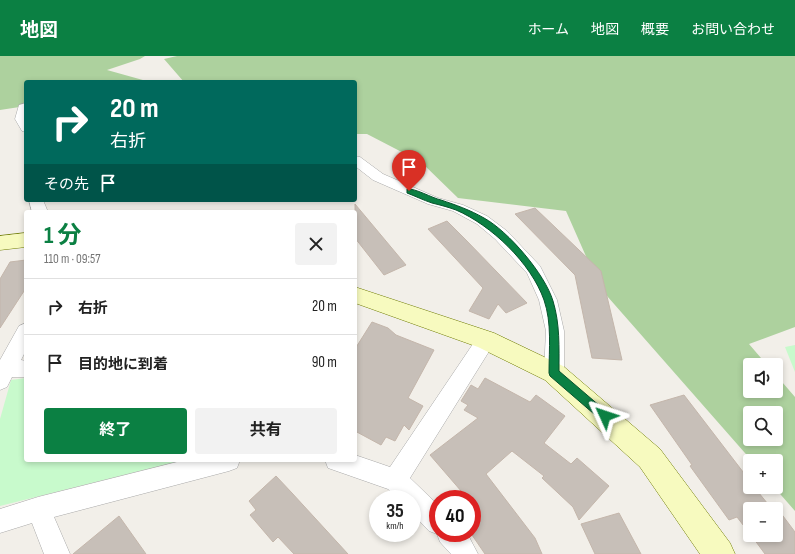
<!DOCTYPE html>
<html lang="ja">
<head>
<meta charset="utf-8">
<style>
	body { margin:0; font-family:"Sofia Sans Condensed","Noto Sans JP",sans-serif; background:#f2f2f2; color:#222; height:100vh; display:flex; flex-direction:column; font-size:15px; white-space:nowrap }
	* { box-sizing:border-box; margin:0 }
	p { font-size:13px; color:#767676 }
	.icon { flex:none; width:22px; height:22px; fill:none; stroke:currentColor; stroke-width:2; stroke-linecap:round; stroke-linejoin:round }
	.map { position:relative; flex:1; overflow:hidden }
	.panel { position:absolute; left:24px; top:154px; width:333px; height:252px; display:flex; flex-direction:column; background:#fff; border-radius:4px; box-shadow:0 2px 6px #0003 }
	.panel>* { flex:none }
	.banner { position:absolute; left:24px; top:24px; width:333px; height:122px; border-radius:4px; box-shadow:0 2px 6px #0003; background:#00695c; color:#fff; overflow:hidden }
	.tools { position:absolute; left:743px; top:302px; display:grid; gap:8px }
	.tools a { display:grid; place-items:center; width:40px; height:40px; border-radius:4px; background:#fff; box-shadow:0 2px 6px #0003; font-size:20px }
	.speed { position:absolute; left:369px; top:434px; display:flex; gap:8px; font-size:20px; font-weight:700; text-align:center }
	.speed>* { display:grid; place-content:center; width:52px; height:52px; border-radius:50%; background:#fff; box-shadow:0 2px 6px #0003; line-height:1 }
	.speed small { font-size:10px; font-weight:400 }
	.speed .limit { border:6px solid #d22; background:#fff; color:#111 }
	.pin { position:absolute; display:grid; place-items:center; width:34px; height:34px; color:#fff; margin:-41px -17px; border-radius:50% 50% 50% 0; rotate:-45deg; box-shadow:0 0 4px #0007 }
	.pin .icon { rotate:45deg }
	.me { position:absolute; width:44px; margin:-22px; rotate:312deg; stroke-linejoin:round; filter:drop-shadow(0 0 3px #0008) }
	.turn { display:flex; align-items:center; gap:14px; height:84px; padding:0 20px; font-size:18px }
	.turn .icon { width:52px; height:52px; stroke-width:2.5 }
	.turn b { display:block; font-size:28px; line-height:34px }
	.then { display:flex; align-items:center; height:38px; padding:0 20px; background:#0003; gap:8px; font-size:15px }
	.round { display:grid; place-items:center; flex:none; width:42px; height:42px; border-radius:4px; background:#f2f2f2 }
	.head { display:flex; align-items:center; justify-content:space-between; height:68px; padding:0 20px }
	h1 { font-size:24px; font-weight:700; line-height:30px; color:#0b8043 }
	.cta { display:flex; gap:8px; margin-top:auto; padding:8px 20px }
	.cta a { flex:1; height:46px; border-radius:4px; background:#0b8043; color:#fff; font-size:16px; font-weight:700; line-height:46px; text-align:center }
	.cta a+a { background:#f2f2f2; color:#222 }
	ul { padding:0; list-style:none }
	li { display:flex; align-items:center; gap:12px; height:56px; padding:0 20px; border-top:1px solid #e0e0e0 }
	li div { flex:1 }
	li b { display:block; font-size:15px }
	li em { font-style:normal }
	header { display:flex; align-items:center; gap:24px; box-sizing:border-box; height:56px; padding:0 20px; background:#0b8043; color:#fff }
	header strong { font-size:19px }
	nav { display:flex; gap:22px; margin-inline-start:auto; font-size:14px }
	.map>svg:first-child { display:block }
	.forest { fill:#add19e; fill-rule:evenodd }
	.park { fill:#c8facc }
	.building { fill:#c7bfb8; stroke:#c4b6ab }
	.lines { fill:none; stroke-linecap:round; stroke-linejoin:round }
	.street-casing { stroke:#a9a9a9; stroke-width:1 }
	.secondary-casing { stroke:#707d05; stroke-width:1 }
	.street { fill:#fff; fill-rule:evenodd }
	.secondary { fill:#f7fabf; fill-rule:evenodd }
	.route { fill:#0b8043; stroke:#07532c }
</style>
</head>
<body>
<header>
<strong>地図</strong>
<nav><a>ホーム</a><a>地図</a><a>概要</a><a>お問い合わせ</a></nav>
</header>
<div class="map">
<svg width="795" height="498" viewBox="0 0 795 498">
	<rect width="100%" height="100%" fill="#f2efe9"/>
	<path class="forest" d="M0,0h145l-5,3 -33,11 43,12h-124v24l-26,4z
		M177,0h618v271l-46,17 18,21h-17v26h26v-16l19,22v114l-21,-24h2v-26h-24l-152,-173 -34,-77 -108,-13 -37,-36 -54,-28h-12v-52h-171l-20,-23zM750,357h26v26h-26z"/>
	<path class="park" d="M795,289v27l-10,-25z
		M26,322v82h158l-184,46v-87l11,-39z"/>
	<path class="building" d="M355,148l51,61 -22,10 -29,-37z
		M535,152l66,63 21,89 -30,-2 -17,-83 -60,-61z
		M447,165l19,19 61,63 -21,10 -8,-9 -9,15 -20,-8 14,-23 -55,-59z
		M26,204v28l-26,40v-49l10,-17z
		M372,266l16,6 8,7 38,15 -26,48 15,8 -14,24 -5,-5 -9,16 -9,-4 -5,8 -26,-14v-82z
		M485,322l45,24 6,-7 29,21 -21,27 27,21 6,-6 32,28 -30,34 -6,-13 -31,-29 2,-2 -32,-25 -26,23 49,64 7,16h-57l-13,-19v-36h-4l-38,-44 48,-37 -14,-8 4,-5 -7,-4 10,-16 7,4z
		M684,339l66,86v6h4l18,22h-22v25l-13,-17 -8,3 -39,-54 2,-1 -42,-60z
		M276,420l16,17 56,61h-54l-16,-17 -5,5 -23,-27 6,-5 -7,-9z
		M780,456l15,20v22h-30l-14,-19h25v-22z
		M619,457l22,41h-46l-14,-30z
		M119,460l27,38h-73z"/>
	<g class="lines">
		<g class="street-casing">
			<path id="street" d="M26,47v29l-4,-1 -7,-12 4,-14z
				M355,100l5,1 23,17 55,24 25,7 24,11 20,15 33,35 17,34 7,31v42l-3,6 -7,3 -7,-3 -3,-6 2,-42 -7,-31 -12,-27 -32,-34 -18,-15 -24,-13 -25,-7 -55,-24 -18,-14z
				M29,144h14l5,12h-16z
				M26,267v27l-5,10 5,1v16h-14l-5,10 -7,3v-30l19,-34z
				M486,276l7,3 3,5 -3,5 -83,133 28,27v28h29l11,21h-27l-11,-12 -3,-8 -8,-3 -17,-18v-14h-14l-10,-10 -60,-21 -3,-8h30v-5l35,12 89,-132z
				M185,404h55l-3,8 -8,3 -175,46 16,37h-26l-12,-31 -32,10v-24l38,-12z"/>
		</g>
		<g class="secondary-casing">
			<path id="secondary" d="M26,177v14l-26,3v-14z
				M355,231l139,46 69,33 97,83 70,94 5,11h-35l-60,-87 -95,-87 -67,-33 -123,-44z"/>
		</g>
		<use href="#street" class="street"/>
		<use href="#secondary" class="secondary"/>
	</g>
	<path class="route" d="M407,133c8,-1 25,9 34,11 15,5 29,10 43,18 24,13 61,56 69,83 7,23 6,46 6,70l49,42 2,3 -2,4 -3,1 -4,-1 -51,-44 -1,-3c0,-24 3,-50 -5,-73 -13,-37 -53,-75 -88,-90 -8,-3 -16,-5 -24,-7 -9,-3 -17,-7 -25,-10z"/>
</svg>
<div class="tools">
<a><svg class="icon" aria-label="sound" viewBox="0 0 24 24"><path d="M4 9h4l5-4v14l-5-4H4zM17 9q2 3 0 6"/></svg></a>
<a><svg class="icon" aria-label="search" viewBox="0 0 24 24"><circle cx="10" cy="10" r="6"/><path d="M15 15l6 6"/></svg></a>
<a>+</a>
<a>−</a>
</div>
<div class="speed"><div>35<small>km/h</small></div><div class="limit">40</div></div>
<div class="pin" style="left:409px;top:135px;background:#d93025"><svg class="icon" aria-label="arrive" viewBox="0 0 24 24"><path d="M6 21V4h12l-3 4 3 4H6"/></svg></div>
<svg class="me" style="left:605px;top:360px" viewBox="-20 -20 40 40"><path d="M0-17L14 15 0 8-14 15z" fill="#0b8043" stroke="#fff" stroke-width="4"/></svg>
<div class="banner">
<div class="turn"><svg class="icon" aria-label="right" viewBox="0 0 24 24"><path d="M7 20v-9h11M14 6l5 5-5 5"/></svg><div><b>20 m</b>右折</div></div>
<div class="then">その先<svg class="icon" aria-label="arrive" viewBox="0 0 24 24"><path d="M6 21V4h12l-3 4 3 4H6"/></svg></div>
</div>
<section class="panel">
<div class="head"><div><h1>1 分</h1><p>110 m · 09:57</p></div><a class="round"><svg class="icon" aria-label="close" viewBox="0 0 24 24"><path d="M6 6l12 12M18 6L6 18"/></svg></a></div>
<ul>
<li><svg class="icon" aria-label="right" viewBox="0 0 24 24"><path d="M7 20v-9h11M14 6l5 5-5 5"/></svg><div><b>右折</b></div><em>20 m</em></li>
<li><svg class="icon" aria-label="arrive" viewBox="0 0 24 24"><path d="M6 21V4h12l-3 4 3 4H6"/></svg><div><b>目的地に到着</b></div><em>90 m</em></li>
</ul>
<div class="cta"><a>終了</a><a>共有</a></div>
</section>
</div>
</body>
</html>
